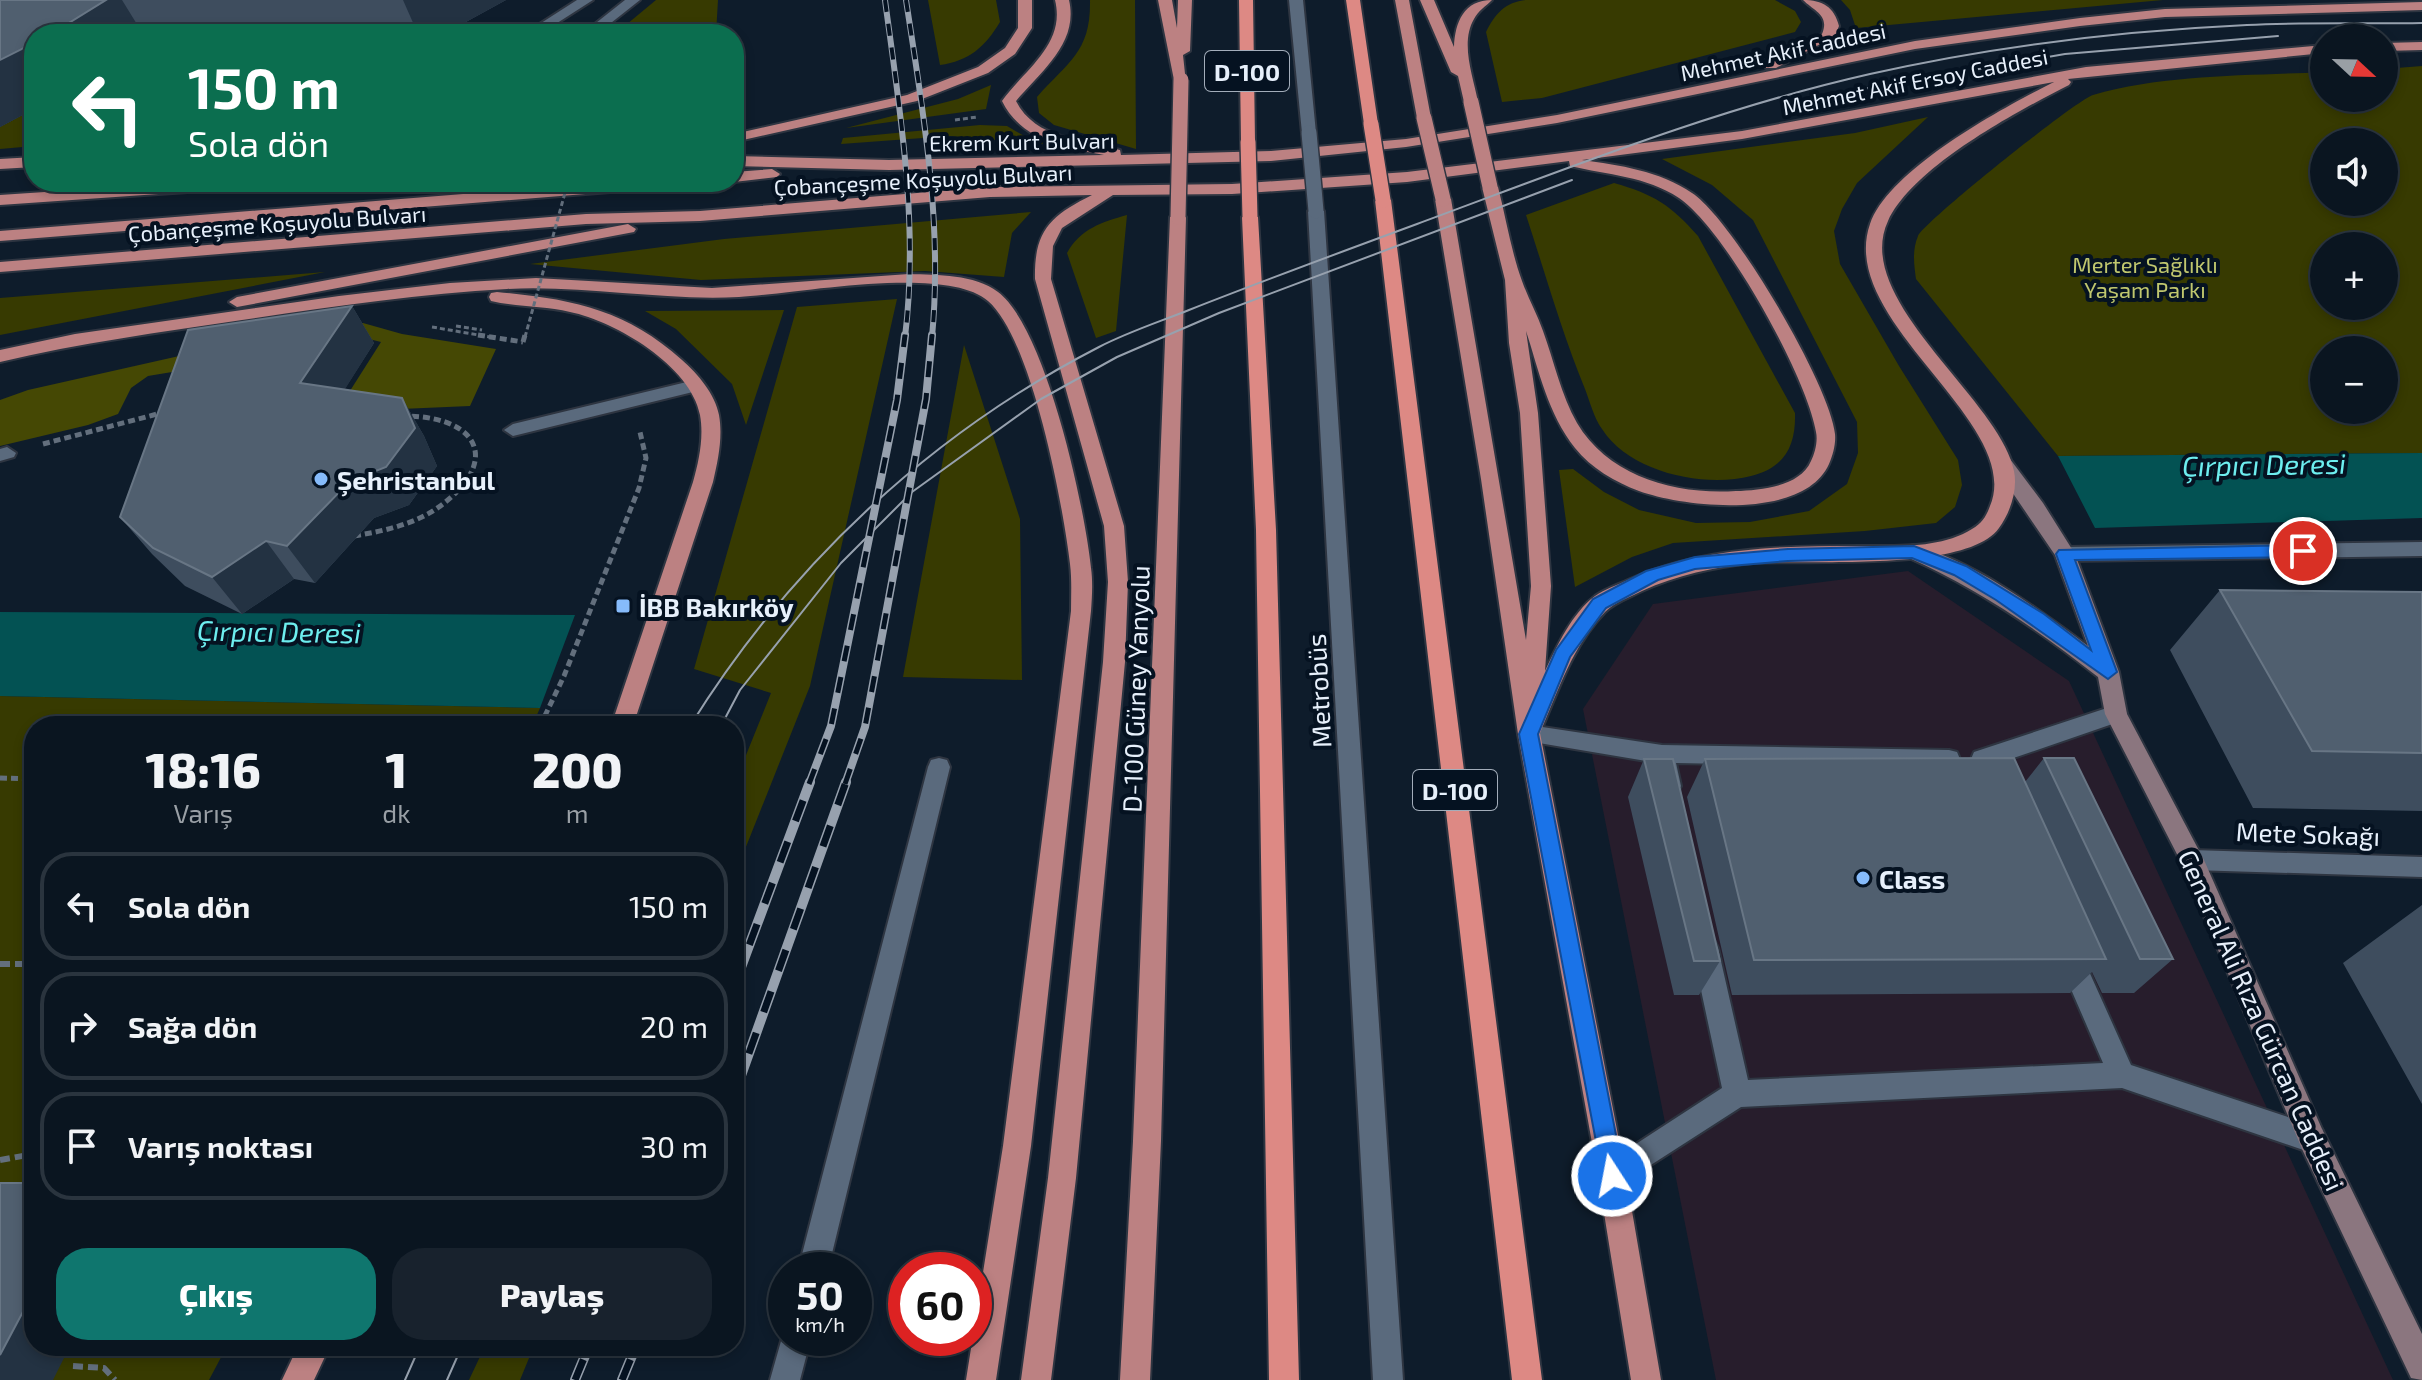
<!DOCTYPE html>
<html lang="tr">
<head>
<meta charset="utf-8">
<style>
	body { margin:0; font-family:"Exo 2",sans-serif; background:#18222d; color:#f1f3f6; height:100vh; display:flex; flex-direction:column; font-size:30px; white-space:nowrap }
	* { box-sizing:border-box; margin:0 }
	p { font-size:26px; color:#999fa5 }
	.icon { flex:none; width:44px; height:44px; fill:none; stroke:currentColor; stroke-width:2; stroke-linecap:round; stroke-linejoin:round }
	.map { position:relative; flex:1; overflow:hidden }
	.details { position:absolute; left:24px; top:716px; width:720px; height:640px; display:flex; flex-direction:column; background:#0a1520; border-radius:32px; box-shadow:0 4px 12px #0003,0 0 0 2px #2a343e }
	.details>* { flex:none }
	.hud { position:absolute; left:24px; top:24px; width:720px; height:168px; border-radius:32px; box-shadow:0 4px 12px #0003,0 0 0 2px #2a343e; background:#0b6e4f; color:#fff; overflow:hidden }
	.needle { width:52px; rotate:112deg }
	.controls { position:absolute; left:2310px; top:24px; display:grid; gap:16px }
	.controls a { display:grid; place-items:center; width:88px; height:88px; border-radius:50%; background:#0a1520; box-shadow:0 4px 12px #0003,0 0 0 2px #2a343e; font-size:40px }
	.speed { position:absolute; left:768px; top:1252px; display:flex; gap:16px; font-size:40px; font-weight:700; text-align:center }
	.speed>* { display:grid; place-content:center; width:104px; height:104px; border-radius:50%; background:#0a1520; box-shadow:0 4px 12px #0003,0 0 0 2px #2a343e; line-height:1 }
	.speed small { font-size:20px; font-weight:400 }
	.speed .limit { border:12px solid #d22; background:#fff; color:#111 }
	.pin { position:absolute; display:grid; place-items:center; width:68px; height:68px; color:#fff; margin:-34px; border:4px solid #fff; border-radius:50%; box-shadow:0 2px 8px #0007 }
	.me { position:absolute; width:88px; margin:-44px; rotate:349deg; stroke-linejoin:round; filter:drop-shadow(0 0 6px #0008) }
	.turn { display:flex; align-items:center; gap:28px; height:168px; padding:0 32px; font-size:36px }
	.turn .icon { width:104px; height:104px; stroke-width:2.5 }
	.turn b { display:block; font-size:56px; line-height:68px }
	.eta { display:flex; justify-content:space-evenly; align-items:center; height:136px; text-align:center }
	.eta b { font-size:48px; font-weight:800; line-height:56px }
	.action { display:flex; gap:16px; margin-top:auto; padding:16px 32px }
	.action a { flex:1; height:92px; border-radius:32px; background:#0f766e; color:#fff; font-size:32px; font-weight:800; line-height:92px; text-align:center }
	.action a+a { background:#18222d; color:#f1f3f6 }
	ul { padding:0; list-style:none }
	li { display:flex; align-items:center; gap:24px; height:108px; margin:0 16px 12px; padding:0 16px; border:4px solid #2a343e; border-radius:32px }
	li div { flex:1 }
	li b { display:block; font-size:30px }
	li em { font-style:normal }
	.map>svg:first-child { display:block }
	.commercial { fill:#271d2c }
	.green { fill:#373a01; fill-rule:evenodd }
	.forest { fill:#454804 }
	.water { fill:#035253 }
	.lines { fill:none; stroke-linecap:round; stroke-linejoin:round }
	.service-casing { stroke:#2e3541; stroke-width:4 }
	.minor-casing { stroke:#2e3541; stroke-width:4 }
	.secondary-casing { stroke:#2e3541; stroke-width:4 }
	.primary-casing { stroke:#2e3541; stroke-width:4 }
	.trunk-casing { stroke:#2e3541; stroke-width:4 }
	.path-far2 { stroke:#636f7d; stroke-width:3; stroke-dasharray:5 3; stroke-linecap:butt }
	.path-far1 { stroke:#636f7d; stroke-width:5; stroke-dasharray:7 4; stroke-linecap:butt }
	.path { stroke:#636f7d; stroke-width:6; stroke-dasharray:10 5; stroke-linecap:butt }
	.service { fill:#5a6a7d; fill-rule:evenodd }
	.minor { fill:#5a6a7d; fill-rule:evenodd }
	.secondary { fill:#8b767f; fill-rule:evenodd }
	.primary { fill:#bc8182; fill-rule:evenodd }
	.trunk { fill:#dd8984; fill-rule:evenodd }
	.tram { stroke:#97a1ae; stroke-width:2 }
	.rail-far2-casing { stroke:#97a1ae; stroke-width:6 }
	.rail-far1-casing { stroke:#97a1ae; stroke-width:8 }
	.rail-casing { stroke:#97a1ae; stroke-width:10 }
	.rail-far2 { stroke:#051221; stroke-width:4; stroke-dasharray:12; stroke-linecap:butt }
	.rail-far1 { stroke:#051221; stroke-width:5; stroke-dasharray:16; stroke-linecap:butt }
	.rail { stroke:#051221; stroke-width:7; stroke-dasharray:22; stroke-linecap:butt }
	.service-bridge-casing { stroke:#2e3541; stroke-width:18; stroke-linecap:butt }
	.primary-bridge-casing { stroke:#2e3541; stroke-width:18; stroke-linecap:butt }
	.trunk-bridge-casing { stroke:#2e3541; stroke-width:18; stroke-linecap:butt }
	.path-bridge-far1 { stroke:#636f7d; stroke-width:3; stroke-dasharray:5 3; stroke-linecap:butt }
	.path-bridge { stroke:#636f7d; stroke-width:5; stroke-dasharray:7 4; stroke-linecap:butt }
	.service-bridge { stroke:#5a6a7d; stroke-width:15 }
	.primary-bridge { stroke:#bc8182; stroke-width:15 }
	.trunk-bridge { stroke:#dd8984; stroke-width:15 }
	.wall { fill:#3e4d5e }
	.shaded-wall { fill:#233242 }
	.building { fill:#505f6f; stroke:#687685; stroke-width:2 }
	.route { fill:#1a73e8; stroke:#114b97; stroke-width:2 }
	.poi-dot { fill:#86bbfb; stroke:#051221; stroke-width:3 }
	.labels { text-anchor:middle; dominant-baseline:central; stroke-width:8; stroke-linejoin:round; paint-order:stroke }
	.far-street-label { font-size:22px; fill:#e7f0fb; stroke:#051221 }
	.far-park-label { font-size:22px; fill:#c0c76e; stroke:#051221 }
	.shield { fill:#051221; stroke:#a3adba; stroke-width:2 }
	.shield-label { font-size:24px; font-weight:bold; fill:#e7f0fb }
	.poi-label { font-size:26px; font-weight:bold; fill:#e7f0fb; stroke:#051221; text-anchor:start }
	.street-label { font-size:26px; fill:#e7f0fb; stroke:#051221 }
	.water-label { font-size:28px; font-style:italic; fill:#6deeef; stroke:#051221 }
</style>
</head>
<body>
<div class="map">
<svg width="2422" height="1380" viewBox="0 0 2422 1380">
	<rect width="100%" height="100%" fill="#0e1c2b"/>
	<path class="commercial" d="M1908,571l161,110 324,699h-677l-133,-671 70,-105z"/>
	<path class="green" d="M656,0h62l-2,34h-101z
		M928,0h68l4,22c-15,25 -31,39 -60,43z
		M1090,0h45l1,149 -82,-24 -15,-12 -2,-16c32,-36 54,-45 53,-97z
		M1526,0h249l20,11 6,11 -6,10 -253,66 -40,4 -16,-70c9,-18 19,-30 40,-32z
		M1841,0h322l-307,28 -6,-18z
		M2422,66v387l-364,3 -142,-177c-2,-14 -4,-29 2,-43 6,-14 158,-136 175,-141 73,-21 155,-19 231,-23v26h60v-29zM2324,142h60v60h-60zM2324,246h60v60h-60zM2324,350h60v60h-60z
		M991,85l-5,24 -140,19 112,-29z
		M34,109v37l-34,3v-22z
		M1928,117l-71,66 -15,26 -8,22 6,33 59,102 59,94 4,25 -7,22 -19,16 -71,8 -192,12 -41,14 -57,30 -16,-117 14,-1 31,23 35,18 57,13 54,-1 59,-11 38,-27 11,-31 -1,-31 -104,-202 -41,-35 -50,-26 193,-26z
		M980,125l27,1 24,14 33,6 -114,-10 -109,8 2,-6z
		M1614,183c39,11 57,22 84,53l97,177c1,32 -10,55 -44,63 -46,12 -121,-3 -149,-47 -8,-11 -12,-27 -17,-40 -23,-56 -40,-116 -59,-174z
		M1031,212l-19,21 -8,44 -79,-6 -224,9 -171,-16 194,-25z
		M1127,215l-11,116 -20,7 -29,-85c13,-24 35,-31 60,-38z
		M325,272l-325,63v-37z
		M897,299l-87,387 -76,191v-92l37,-92 -77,-24 103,-362z
		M784,310l-38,115 -14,-41 -56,-55 -31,-18z
		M964,345l56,174 2,161 -119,-3z
		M0,696l540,12 -8,18h-498v620h193l-18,34h-209z
		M485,1346h49l-14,34h-51z"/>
	<path class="forest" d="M363,323l39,11 94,15 -26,57 -69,3 -53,-15 33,-52 -12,-3 -221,37 -17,12 -13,26 -30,11 -88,21v-46l28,-10 209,-47z"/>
	<path class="water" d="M2422,453v65l-327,10 -37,-72z
		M0,612l575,3 -35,93 -540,-12z"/>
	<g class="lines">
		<g class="service-casing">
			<path id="service" d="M577,0h16l-53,34h-16z
				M625,0h15l-43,34h-15z
				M1289,0h14l13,133 -7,4 -7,-4z
				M1316,206l8,5 79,1169h-30l-65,-1169z
				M695,380l9,6 -3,4 -188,46 -9,-6 9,-6z
				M7,447l9,6 -2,4 -14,4v-12z
				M2116,705l8,3 3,6 -3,6 -128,44 9,19 -4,7 -8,3 -8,-3 -14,-31 3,-7z
				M1529,725l133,20 287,5 8,2 3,7 -3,7 -8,2 -273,-5 5,23 -4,7 -8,3 -8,-3 -9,-31 -131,-22 -3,-6 3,-6z
				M939,758l8,2 3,7 -122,503h-30l130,-503 3,-7z
				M1705,937l9,3 4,8 30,132 355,-17 -46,-106 4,-8 9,-3 9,3 52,116 181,60 10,4 4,10 -4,10 -10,4 -190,-65 -381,19 -129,83 -10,-4 -4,-10 4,-10 120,-78 -30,-140 4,-8z
				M785,1327l1,11h25l-11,42h-30z"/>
		</g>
		<g class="minor-casing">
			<path id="minor" d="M2422,542v14l-357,5 -7,-2 -3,-5 3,-5 7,-2z
				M2192,850l230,7v20l-230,-7 -9,-3 -3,-7 3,-7z"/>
		</g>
		<g class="secondary-casing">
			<path id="secondary" d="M2003,458l7,1 33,44 32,51 44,118 8,42 77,146 118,269 100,205v46l-11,-2 -109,-229 -121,-287 -76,-148 -7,-37c-60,-47 -121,-89 -191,-120l-3,-5 3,-5 7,-2c63,18 121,62 174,101l-33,-91 -62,-91z"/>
		</g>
		<g class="primary-casing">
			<path id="primary" d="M1018,0h14v28l-17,26 -27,19 -71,28 -183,41v-8l173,-39 71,-28 27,-19 13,-20z
				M1055,0h14c10,43 -28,71 -53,101 19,38 68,40 104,49l1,5 150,-4 135,-12 151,-24 358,-74 165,-23 85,-9 257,-7v8l-257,7 -85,9 -165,23 -358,74 -151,24 -135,14 -382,9 -155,-4v-10l155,4 215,-5c-40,-7 -83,-15 -102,-54 23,-32 64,-57 53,-101z
				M1158,0h14l5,28 1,-28h14l-2,51 -7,4 3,28 -5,1 -7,-4z
				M1395,0h14l22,118 -2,3 -5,1 -7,-4z
				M1420,0h14l20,47c1,-25 10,-47 38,-47 -6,6 -14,11 -18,19 -14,24 -1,57 4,83l-2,3h-10l-2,-3 -6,-26 -7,-4z
				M1803,0c20,0 31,7 36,26l-4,10 -59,32h-10v-6l56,-28c8,-19 -8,-23 -19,-34z
				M2422,42v8l-38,1v-8z
				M2324,45v8l-256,26 3,3 -2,3c-53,27 -156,82 -181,136 -37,79 112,178 126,250 4,19 -4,42 -15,57 -32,45 -193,31 -246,35 -39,4 -76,12 -111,28 -12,6 -27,11 -37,21 -32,33 -47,79 -65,121l86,443 35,204h-30l-33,-204 -80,-442 -37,-255 -46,-280 8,-5 8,5 75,441 5,-54 -11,-173 -11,-70 -4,-63 -23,-93 3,-3 5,-2 8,5c8,31 13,64 24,94 6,17 15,33 21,50 11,30 18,64 34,92 32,54 99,72 159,68 24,-1 64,-4 75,-30 4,-8 7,-20 5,-29 -9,-55 -91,-203 -137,-234 -33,-22 -71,-23 -109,-32l-1,-5 -162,21 -175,12 -119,1 -51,33 -9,18 -2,33 73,247 4,56 -3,80 -49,516 -25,202h-30l27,-202 55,-516 5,-80 -4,-56 -69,-247c-1,-48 15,-63 57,-84l-102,2 -290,24 -114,3 -586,48v-10l586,-48 114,-3 290,-24 242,-3 175,-12 335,-41 344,-64zM2054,82c-50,25 -165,87 -184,142 -34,98 155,198 120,282 -4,11 -8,17 -18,23 -32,20 -76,17 -113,17 -79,0 -158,1 -231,34 -11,5 -23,9 -33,16 -23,17 -38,50 -50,75l6,-85 -13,-173 -12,-82c13,40 22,83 49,117 16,20 40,34 64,43 47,17 165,29 190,-27 4,-9 7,-21 6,-30 -5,-49 -102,-214 -143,-241 -32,-22 -73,-28 -110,-33l160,-21z
				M34,157v10l-34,2v-10z
				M772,169l8,5 -3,3 -43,5v-10z
				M194,182h75l-8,5 -261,18v-10z
				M614,182h66l-8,5 -672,54v-10z
				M1178,212l8,5 -25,924 -11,239h-30l13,-239 37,-924z
				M628,224l8,5 -2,3 -397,75 -8,-5 8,-5z
				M909,274c29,1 65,0 89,18 48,36 87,216 93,276 2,14 1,29 0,43l-60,535 -35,234h-30l37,-234 68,-535c0,-15 1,-31 -1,-47 -7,-59 -38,-225 -82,-263 -42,-37 -193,-7 -249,-4 -78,4 -155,-12 -232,-8 -89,5 -177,18 -265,31 -81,12 -162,23 -242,42v-12l75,-16 264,-38 111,-13 86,-5 176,10z
				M497,292c74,7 128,17 185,68 16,14 33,34 37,55 4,22 -1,46 -6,67l-80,244h-22l82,-244c6,-21 11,-45 7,-67 -9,-49 -85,-94 -130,-103 -26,-6 -53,-5 -79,-11l-2,-4 2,-4z
				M298,1346h32l-16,34h-32z"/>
		</g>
		<g class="trunk-casing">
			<path id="trunk" d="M1239,0h14l2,142 -7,4 -7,-4z
				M1346,0h14l18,124 -7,4 -7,-4z
				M1383,195l8,5 151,1180h-30l-137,-1180z
				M1250,212l8,5 18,313 23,850h-30l-13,-850 -14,-313z"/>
		</g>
		<path class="path-far2" d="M955,120l22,-3
			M456,326l26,4
			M432,327l58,10"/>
		<path class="path-far1" d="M478,335l45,7
			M43,444l118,-31
			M354,536c29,-5 58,-11 82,-27 64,-44 47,-91 -28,-93
			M540,726l24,-50 75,-188 7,-30 -6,-26
			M0,778l34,1"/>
		<path class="path" d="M0,964h34
			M0,1160l34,-6
			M73,1366l31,2 11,12"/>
		<use href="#service" class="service"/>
		<use href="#minor" class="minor"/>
		<use href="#secondary" class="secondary"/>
		<use href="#primary" class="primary"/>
		<use href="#trunk" class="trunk"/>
		<path class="tram" d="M1846,92l219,-38 213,-18
			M690,726c100,-161 240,-292 409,-379 29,-15 60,-25 90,-37 76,-30 152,-58 228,-86 149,-55 298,-115 453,-150 124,-28 250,-43 377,-49 58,-3 117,-1 175,-2
			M721,726l19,-36 101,-127 71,-71 129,-93 76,-42 102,-44 353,-133
			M405,1380l15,-34
			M447,1380l15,-34"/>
		<g class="rail-far2-casing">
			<path id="rail-far2" d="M885,0c15,112 34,224 20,337
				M906,0c17,111 37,223 26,337"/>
		</g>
		<g class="rail-far1-casing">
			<path id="rail-far1" d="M809,784l22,-58 66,-326 8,-65
				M845,784l20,-57 61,-328 6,-64"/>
		</g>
		<g class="rail-casing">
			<path id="rail" d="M734,986l76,-204
				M734,1095l112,-313
				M575,1380l14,-34
				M622,1380l14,-34"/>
		</g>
		<use href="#rail-far2" class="rail-far2"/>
		<use href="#rail-far1" class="rail-far1"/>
		<use href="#rail" class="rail"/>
		<g class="service-bridge-casing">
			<path id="service-bridge" d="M1309,133l7,78"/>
		</g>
		<g class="primary-bridge-casing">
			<path id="primary-bridge" d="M1471,102l19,85
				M1424,118l19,81
				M1178,217l3,-137"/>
		</g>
		<g class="trunk-bridge-casing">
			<path id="trunk-bridge" d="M1371,124l12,76
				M1248,142l2,75"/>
		</g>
		<path class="path-bridge-far1" d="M525,337l43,-155"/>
		<path class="path-bridge" d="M523,342l2,-7"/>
		<use href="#service-bridge" class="service-bridge"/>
		<use href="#primary-bridge" class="primary-bridge"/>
		<use href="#trunk-bridge" class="trunk-bridge"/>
	</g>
	<path class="wall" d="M0,0h506l-62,34h-410v75l-34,18z
		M352,306l22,37 -30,47 58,8 22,38 13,30 -28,39 -35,13 -59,65 -21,-4 -52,35 -57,-28 -33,-32 -32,-37z
		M2220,590l202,2v219l-169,-3 -83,-158z
		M2044,758l129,201 -39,34h-32l-10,-21 -22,21 -338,2 -45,-198 18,-38 320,23z
		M1644,759l76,202 -21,34h-25l-46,-198z
		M2422,905v199l-79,-141z"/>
	<path class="shaded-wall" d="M106,0h16l21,34h-92z
		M403,0h103l-62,34h-26z
		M34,43v66l-34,18v-67z
		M352,306l22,37 -49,78 -25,-38z
		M402,398l22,38 13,30 -28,39 -35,13 -59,65 -28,-37z
		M266,541l28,38 -52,35 -30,-37z
		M34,1291v55h36l-17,34h-53v-25z"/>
	<path class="building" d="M0,0h106l-55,34h-17v9l-34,17z
		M352,306l-52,77 102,15 13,30 -29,39 -36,14 -63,65 -21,-5 -54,36 -59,-29 -33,-31 68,-187z
		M2220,590l202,2v161l-110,-2z
		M2014,758l92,201 -352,1 -49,-201z
		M2044,758h30l99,201h-33z
		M1644,759h29l47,202h-26z
		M0,1183h34v108l-34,64z"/>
	<path class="route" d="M2303,545l8,6 -8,6 -228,3 42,112 -9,7 -112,-79 -42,-25 -42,-17 -124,3 -93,8 -37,11 -52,28 -36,49 -32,77 86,442 -4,8 -8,4 -8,-4 -85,-450 37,-84 37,-51 53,-28 49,-14 93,-8 126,-3 52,20 78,48 47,36 -35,-96 3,-4z"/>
	<g class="poi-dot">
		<circle cx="321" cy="479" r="8"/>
		<rect x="615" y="598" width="16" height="16" rx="4"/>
		<circle cx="1863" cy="878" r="8"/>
	</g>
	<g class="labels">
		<g class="far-street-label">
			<text transform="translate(1783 51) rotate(-12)">Mehmet Akif Caddesi</text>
			<text transform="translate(1915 81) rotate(-11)">Mehmet Akif Ersoy Caddesi</text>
			<text transform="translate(1022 141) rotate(-1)">Ekrem Kurt Bulvarı</text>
			<text transform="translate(923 179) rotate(-3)">Çobançeşme Koşuyolu Bulvarı</text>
			<text transform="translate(277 223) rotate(-4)">Çobançeşme Koşuyolu Bulvarı</text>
		</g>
		<g class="far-park-label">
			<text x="2145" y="264">Merter Sağlıklı<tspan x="2145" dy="25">Yaşam Parkı</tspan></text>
		</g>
		<g class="shield">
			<rect x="1205" y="51" width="84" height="40" rx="6"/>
			<rect x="1413" y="770" width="84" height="40" rx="6"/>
		</g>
		<g class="shield-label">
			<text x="1247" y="71">D-100</text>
			<text x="1455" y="790">D-100</text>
		</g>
		<g class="poi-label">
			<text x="337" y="479">Şehristanbul</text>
			<text x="639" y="606">İBB Bakırköy</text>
			<text x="1879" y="878">Class</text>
		</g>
		<g class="street-label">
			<text transform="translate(1135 689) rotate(-88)">D-100 Güney Yanyolu</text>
			<text transform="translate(1318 691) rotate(-93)">Metrobüs</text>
			<text transform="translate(2308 833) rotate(2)">Mete Sokağı</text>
			<text transform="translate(2262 1020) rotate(66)">General Ali Rıza Gürcan Caddesi</text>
		</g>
		<g class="water-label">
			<text transform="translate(2264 464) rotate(-1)">Çırpıcı Deresi</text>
			<text transform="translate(279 631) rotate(1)">Çırpıcı Deresi</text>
		</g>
	</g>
</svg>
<div class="controls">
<a><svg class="needle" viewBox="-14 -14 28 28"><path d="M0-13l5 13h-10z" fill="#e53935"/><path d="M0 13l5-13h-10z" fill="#999fa5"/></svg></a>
<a><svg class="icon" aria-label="sound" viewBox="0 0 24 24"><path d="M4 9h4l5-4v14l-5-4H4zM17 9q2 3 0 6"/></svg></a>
<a>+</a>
<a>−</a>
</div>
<div class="speed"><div>50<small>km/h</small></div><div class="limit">60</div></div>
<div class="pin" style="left:2303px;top:551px;background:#d93025"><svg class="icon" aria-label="arrive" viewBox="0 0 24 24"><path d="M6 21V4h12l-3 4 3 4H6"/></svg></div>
<svg class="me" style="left:1612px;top:1176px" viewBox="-20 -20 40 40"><circle r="17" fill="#1a73e8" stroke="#fff" stroke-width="3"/><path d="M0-11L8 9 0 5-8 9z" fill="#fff"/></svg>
<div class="hud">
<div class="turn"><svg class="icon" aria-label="left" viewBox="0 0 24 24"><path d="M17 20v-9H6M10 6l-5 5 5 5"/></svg><div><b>150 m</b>Sola dön</div></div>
</div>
<section class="details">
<div class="eta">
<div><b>18:16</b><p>Varış</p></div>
<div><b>1</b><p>dk</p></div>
<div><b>200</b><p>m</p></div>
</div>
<ul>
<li><svg class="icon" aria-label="left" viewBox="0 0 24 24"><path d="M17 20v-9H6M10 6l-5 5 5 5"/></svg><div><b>Sola dön</b></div><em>150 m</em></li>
<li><svg class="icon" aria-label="right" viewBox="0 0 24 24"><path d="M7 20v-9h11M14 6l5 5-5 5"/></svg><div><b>Sağa dön</b></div><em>20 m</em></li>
<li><svg class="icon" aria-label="arrive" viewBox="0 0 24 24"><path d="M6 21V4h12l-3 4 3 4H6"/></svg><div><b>Varış noktası</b></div><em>30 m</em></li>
</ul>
<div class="action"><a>Çıkış</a><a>Paylaş</a></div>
</section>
</div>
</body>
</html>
